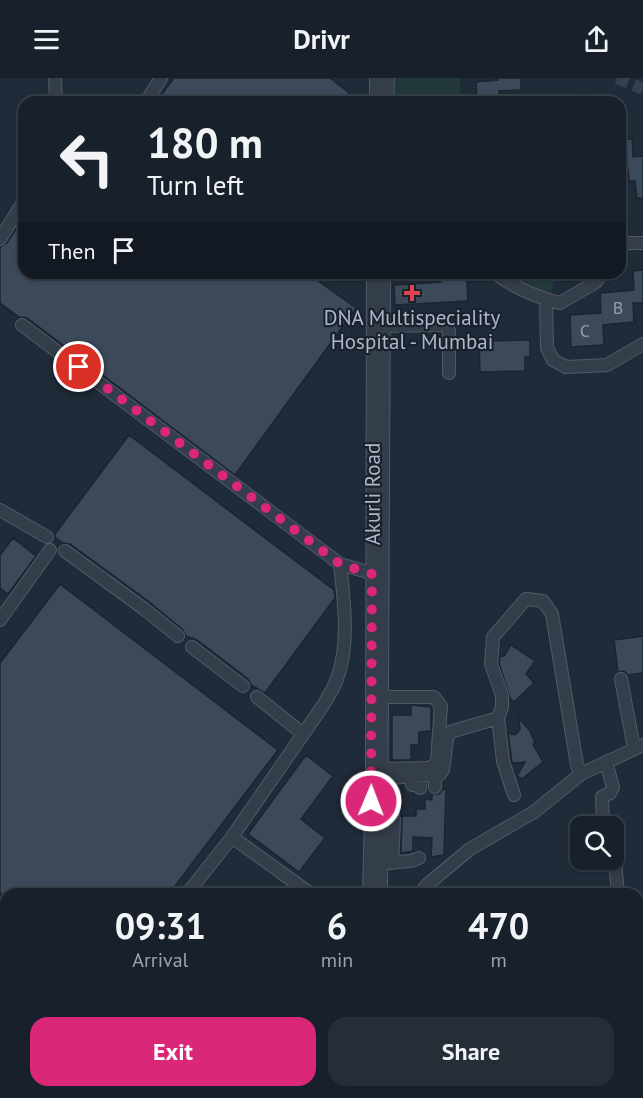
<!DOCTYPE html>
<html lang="en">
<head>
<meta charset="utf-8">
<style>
	body { margin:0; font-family:"PT Sans",sans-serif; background:#252d37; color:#f1f3f6; height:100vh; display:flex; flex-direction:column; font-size:22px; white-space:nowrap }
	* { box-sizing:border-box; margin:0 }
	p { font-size:20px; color:#9fa3a9 }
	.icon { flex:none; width:33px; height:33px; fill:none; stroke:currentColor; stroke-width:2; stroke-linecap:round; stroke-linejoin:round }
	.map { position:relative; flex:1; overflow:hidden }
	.side { position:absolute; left:0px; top:810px; width:644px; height:210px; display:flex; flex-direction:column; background:#18202b; border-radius:18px 18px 0 0; box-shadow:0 2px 4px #0004,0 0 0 2px #363e47 }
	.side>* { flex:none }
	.hud { position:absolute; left:18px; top:18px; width:608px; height:183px; border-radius:18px; box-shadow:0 2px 4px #0004,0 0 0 2px #363e47; background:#18202b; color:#f1f3f6; overflow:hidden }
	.tools { position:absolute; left:570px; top:738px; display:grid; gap:12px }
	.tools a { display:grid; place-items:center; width:54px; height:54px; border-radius:12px; background:#18202b; box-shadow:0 2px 4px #0004,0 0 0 2px #363e47; font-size:30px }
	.pin { position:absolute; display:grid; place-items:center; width:51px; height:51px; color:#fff; margin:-26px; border:3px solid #fff; border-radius:50%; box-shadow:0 2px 6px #0007 }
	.me { position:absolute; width:66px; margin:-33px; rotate:1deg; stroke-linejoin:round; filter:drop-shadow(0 0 4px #0008) }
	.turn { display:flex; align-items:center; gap:21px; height:126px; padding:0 30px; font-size:27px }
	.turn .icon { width:78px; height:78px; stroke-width:2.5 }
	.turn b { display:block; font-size:42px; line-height:51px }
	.then { display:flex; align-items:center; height:57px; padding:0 30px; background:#0003; gap:12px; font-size:22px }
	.eta { display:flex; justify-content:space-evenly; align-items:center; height:102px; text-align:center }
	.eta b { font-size:36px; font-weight:800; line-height:42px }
	.action { display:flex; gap:12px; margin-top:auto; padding:12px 30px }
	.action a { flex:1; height:69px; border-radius:18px; background:#db2777; color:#fff; font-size:24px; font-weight:800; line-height:69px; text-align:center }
	.action a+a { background:#252d37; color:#f1f3f6 }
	header { display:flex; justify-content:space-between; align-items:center; height:78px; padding:0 30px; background:#18202b; font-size:27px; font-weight:800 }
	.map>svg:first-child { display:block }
	.green { fill:#22383a }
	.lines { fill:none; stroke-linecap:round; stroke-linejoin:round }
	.stream { stroke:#334662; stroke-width:2 }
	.building { fill:#3c4959; stroke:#1b2430; stroke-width:1.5 }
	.minor-tunnel { stroke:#35404e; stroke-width:12; stroke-dasharray:12 6; stroke-linecap:butt }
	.minor-casing { stroke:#515a67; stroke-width:14 }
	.minor { stroke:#343d4a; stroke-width:12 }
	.route { stroke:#db2777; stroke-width:10; stroke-dasharray:0 18 }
	.health-dot { fill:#e0444e; stroke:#19222e; stroke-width:2 }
	.labels { text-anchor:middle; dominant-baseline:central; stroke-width:4.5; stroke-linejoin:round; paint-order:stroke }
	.number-label { font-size:18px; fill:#929cab }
	.poi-label { font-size:21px; fill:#aeb7c6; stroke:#19222e }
	.street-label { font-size:21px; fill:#aeb7c6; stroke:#19222e }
</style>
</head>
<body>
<header><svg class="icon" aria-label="menu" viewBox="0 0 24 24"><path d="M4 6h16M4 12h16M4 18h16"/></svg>Drivr<svg class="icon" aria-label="share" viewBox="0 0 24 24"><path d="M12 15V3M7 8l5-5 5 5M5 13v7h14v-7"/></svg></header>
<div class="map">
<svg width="643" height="1020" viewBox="0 0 643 1020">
	<rect width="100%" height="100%" fill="#202b39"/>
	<path class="green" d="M393,0h67l1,24h-68z
		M508,195h47l-3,19c-16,-2 -33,-5 -44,-19z"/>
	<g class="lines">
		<path class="stream" d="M638,896l5,3
			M34,1020l14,-6"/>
	</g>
	<path class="building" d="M174,0h156l18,14 1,10h-193z
		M498,0h23v12l-22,1v11h-22l-1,-20 22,-2z
		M587,16v8h-24l-1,-6z
		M632,61l1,18 10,-1v42h-6l-2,-17h-6l-2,-20h-2l-1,-4h-4v-17z
		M24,138v57h283l49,35 -121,167 -208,-157 -8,-1 -19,-14v-56l7,-4z
		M643,192v33h-10l1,19 -31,3 1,20 -33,2 -1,-32 31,-2 -1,-20 34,-3 -1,-19z
		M440,195h33l1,8h-7l1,20 -73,4 -1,-20 47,-3z
		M530,262v17h-5v14l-45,1 -1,-31z
		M129,357l205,155 1,8 -70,95 -14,-8 -3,-6 -51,-39 -11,-4 -3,-6 -35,-29 -78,-57 -7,-1 -8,-6v-3z
		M13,460l23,18 -28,38 -8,-6v-33z
		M60,506l218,166 -109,144h-169v-231z
		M643,558v37l-15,2 -4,-4 -6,1 -4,-32z
		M511,567l24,16 -9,13 8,9 -20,19 -4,-4 -11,-35 1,-7h4z
		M411,627l20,2v24l-12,1v13h-8v15h-19v-45h19z
		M519,640l11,13 5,12 -2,1 10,18 -21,17 -5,-3 8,-14 -13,1 -4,-30 7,2 5,-5z
		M306,677l27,21 -32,43 24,19 -26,34 -51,-38z
		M443,711h3l-2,66 -13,2 1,-19 -19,-1v14l-12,2 1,-37h14v-7h9v-10l7,1v-6h7z"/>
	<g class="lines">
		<path class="minor-tunnel" d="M617,0l26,11"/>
		<g class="minor-casing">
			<path id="minor" d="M55,0l1,24
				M146,24l15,-24
				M376,24v-24
				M387,24l1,-24
				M0,161l24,-38
				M620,171l6,-6h17
				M495,195c19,15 41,24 65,30l36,-21 6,-9
				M546,221l1,49 6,12 13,7 41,-2 36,-21
				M22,247l318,239 38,11
				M379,248l67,-1 3,6v42
				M0,432l47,27
				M65,473l78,57 35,28
				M0,542l50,-70
				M192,569l51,39
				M621,601l13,69
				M257,619l46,37
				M374,619h60l7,9 -4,55 -3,5 -7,2 -45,1
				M411,699l1,8h8v3
				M376,701l64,-5 3,-4 4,-31 3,-7 48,-14
				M435,709v-13
				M514,717l-11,-34 -5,-43 4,-11v-12l-11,-31 2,-27 33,-38 17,2 9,13 25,151 4,9
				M382,740l11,-1 1,3 -2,43
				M603,748l-1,-29 8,-4 3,-6 -7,-25
				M232,759l79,57
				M614,772l4,44
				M385,785l26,-2 8,-3
				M187,816l45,-57 92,-133c4,-8 10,-16 13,-25 13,-36 7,-78 3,-115
				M369,816l3,-117 1,-504
				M381,816l3,-621
				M419,816l9,-10 42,-35 64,-37 47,-38 62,-29
				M638,826l5,-1
				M0,911l6,4
				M638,926l5,31
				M0,949l6,-8
				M638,974l3,-1 2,-6
				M351,1014l1,6
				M361,1014l1,6
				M440,1020l20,-6"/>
		</g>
		<use href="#minor" class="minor"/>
	</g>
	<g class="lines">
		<path class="route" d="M79,289l261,197 32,10 -1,227"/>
	</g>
	<path class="health-dot" d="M409 206h6v6h6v6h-6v6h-6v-6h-6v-6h6z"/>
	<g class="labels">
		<g class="number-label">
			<text x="618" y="229">B</text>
			<text x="585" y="252">C</text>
		</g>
		<g class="poi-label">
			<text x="412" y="239">DNA Multispeciality<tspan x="412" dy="24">Hospital - Mumbai</tspan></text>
		</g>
		<g class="street-label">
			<text transform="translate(372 416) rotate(-90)">Akurli Road</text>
		</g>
	</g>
</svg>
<div class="tools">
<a><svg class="icon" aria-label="search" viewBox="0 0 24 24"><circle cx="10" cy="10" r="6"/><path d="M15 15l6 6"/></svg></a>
</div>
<div class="pin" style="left:79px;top:289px;background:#d93025"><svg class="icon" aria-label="arrive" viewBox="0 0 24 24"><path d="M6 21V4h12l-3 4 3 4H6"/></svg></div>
<svg class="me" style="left:371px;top:723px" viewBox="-20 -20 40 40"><circle r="17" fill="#db2777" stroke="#fff" stroke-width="3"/><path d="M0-11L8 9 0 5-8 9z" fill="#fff"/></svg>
<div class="hud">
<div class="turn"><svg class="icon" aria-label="left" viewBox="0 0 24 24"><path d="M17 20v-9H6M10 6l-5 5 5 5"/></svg><div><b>180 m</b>Turn left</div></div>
<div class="then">Then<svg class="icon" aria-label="arrive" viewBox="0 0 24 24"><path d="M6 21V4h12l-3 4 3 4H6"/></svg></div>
</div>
<section class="side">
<div class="eta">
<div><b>09:31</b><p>Arrival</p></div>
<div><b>6</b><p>min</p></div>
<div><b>470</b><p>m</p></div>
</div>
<div class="action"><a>Exit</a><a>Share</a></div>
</section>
</div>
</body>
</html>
